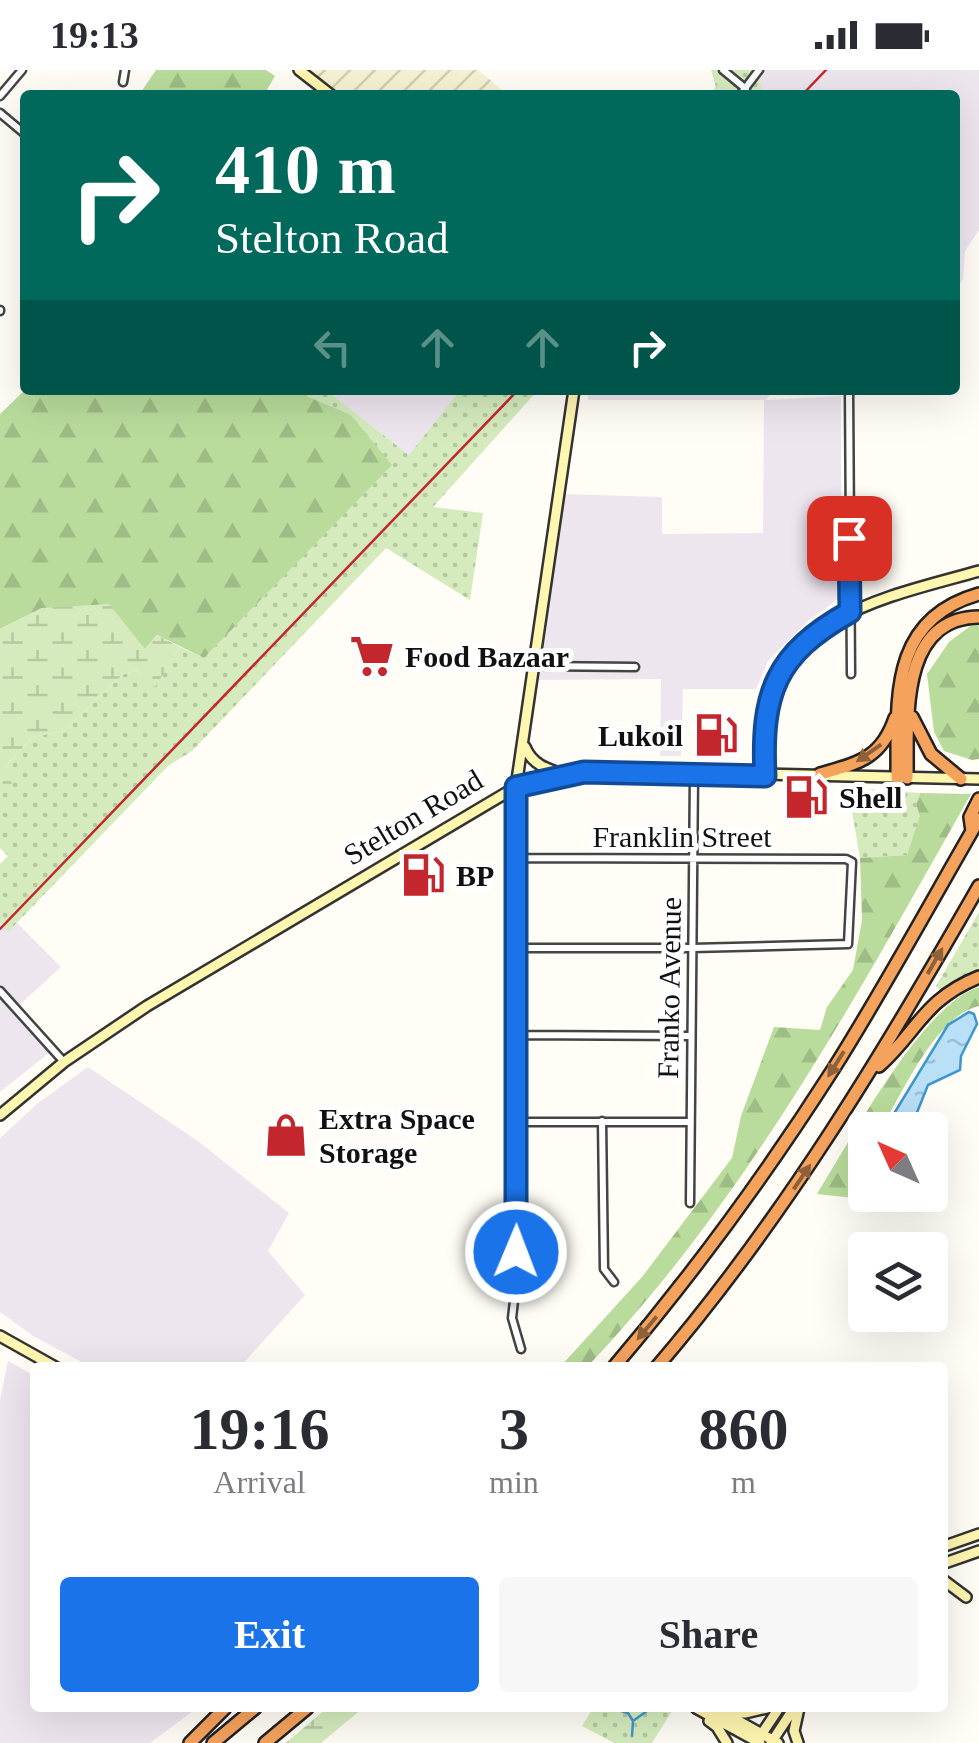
<!DOCTYPE html>
<html lang="en">
<head>
<meta charset="utf-8">
<style>
	body { margin:0; font-family:"Times New Roman",serif; background:#f7f7f7; color:#2b2b33; height:100vh; display:flex; flex-direction:column; font-size:38px; white-space:nowrap }
	* { box-sizing:border-box; margin:0 }
	p { font-size:32px; color:#7c7c81 }
	.icon { flex:none; width:55px; height:55px; fill:none; stroke:currentColor; stroke-width:2; stroke-linecap:round; stroke-linejoin:round }
	.map { position:relative; flex:1; overflow:hidden }
	.side { position:absolute; left:30px; top:1292px; width:918px; height:350px; display:flex; flex-direction:column; background:#fff; border-radius:10px; box-shadow:0 10px 40px #0002 }
	.side>* { flex:none }
	.hud { position:absolute; left:20px; top:20px; width:940px; height:305px; border-radius:10px; box-shadow:0 10px 40px #0002; background:#00695c; color:#fff; overflow:hidden }
	.needle { width:65px; rotate:315deg }
	.buttons { position:absolute; left:848px; top:1042px; display:grid; gap:20px }
	.buttons a { display:grid; place-items:center; width:100px; height:100px; border-radius:10px; background:#fff; box-shadow:0 10px 40px #0002; font-size:50px }
	.pin { position:absolute; display:grid; place-items:center; width:85px; height:85px; color:#fff; margin:-42px; border-radius:20px; box-shadow:0 5px 15px #0006 }
	.me { position:absolute; width:110px; margin:-55px; rotate:1deg; stroke-linejoin:round; filter:drop-shadow(0 0 8px #0008) }
	.turn { display:flex; align-items:center; gap:35px; height:210px; padding:0 30px; font-size:45px }
	.turn .icon { width:130px; height:130px; stroke-width:2.5 }
	.turn b { display:block; font-size:70px; line-height:85px }
	.lanes { display:flex; align-items:center; height:95px; padding:0 30px; background:#0003; justify-content:center; gap:50px; direction:ltr }
	.lanes .off { opacity:.35 }
	.eta { display:flex; justify-content:space-evenly; align-items:center; height:170px; text-align:center }
	.eta b { font-size:60px; font-weight:800; line-height:70px }
	.primary-button { display:flex; gap:20px; margin-top:auto; padding:20px 30px }
	.primary-button a { flex:1; height:115px; border-radius:10px; background:#1a73e8; color:#fff; font-size:40px; font-weight:800; line-height:115px; text-align:center }
	.primary-button a+a { background:#f7f7f7; color:#2b2b33 }
	.status { display:flex; justify-content:space-between; align-items:center; height:70px; padding:0 50px; background:#fff; direction:ltr }
	.status svg { height:28px; fill:currentColor }
	.map>svg:first-child { display:block }
	.industrial { fill:#eee6ef }
	.farmland { fill:url(#farmland-furrows) }
	.grass { fill:url(#grass-dots) }
	.forest { fill:url(#forest-firs) }
	.wetland { fill:url(#wetland-marsh) }
	.water { fill:url(#water-ripples); stroke:#3f96cf; stroke-width:2.5 }
	.lines { fill:none; stroke-linecap:round; stroke-linejoin:round }
	.stream { stroke:#3f96cf; stroke-width:2.5 }
	.street-casing { stroke:#444; stroke-width:11 }
	.secondary-casing { stroke:#333; stroke-width:14 }
	.highway-casing { stroke:#222; stroke-width:16 }
	.street { stroke:#fff; stroke-width:6 }
	.secondary { stroke:#fff6b0; stroke-width:9 }
	.highway { stroke:#f5a25d; stroke-width:11 }
	.rail { stroke:#c4262e; stroke-width:2.5 }
	.oneway { fill:#8e613b }
	.route-casing { stroke:#114b97; stroke-width:25 }
	.route { stroke:#1a73e8; stroke-width:18 }
	.labels { text-anchor:middle; dominant-baseline:central; stroke-width:10; stroke-linejoin:round; paint-order:stroke }
	.poi-label { font-size:30px; font-weight:bold; fill:#111; stroke:#fff; text-anchor:start }
	.street-label { font-size:30px; fill:#111; stroke:#fff }
</style>
</head>
<body>
<div class="status"><b>19:13</b><svg viewBox="0 0 49 12"><path d="M0 12V9h3v3zM5 12V6h3v6zM10 12V3h3v9zM15 12V0h3v12zM26 1h20v11H26zM47 4h2v5h-2z"/></svg></div>
<div class="map">
<svg width="979" height="1673" viewBox="0 0 979 1673">
	<defs>
		<pattern id="farmland-furrows" width="10" height="10" patternUnits="userSpaceOnUse" patternTransform="scale(2.5)"><rect width="10" height="10" fill="#f6f3d4"/><path d="M-1 1l2-2M0 10L10 0M9 11l2-2" fill="none" stroke="#d2cfb5"/></pattern>
		<pattern id="grass-dots" width="8" height="8" patternUnits="userSpaceOnUse" patternTransform="scale(2.5)"><rect width="8" height="8" fill="#d5ebbd"/><path d="M2 2h.1M6 6h.1" fill="none" stroke="#b6c8a1" stroke-width="1.8" stroke-linecap="round"/></pattern>
		<pattern id="forest-firs" width="22" height="20" patternUnits="userSpaceOnUse" patternTransform="scale(2.5)"><rect width="22" height="20" fill="#b9dc9c"/><path d="M5 1l3.5 6h-7zM16 11l3.5 6h-7z" fill="#9ebc85"/></pattern>
		<pattern id="wetland-marsh" width="20" height="14" patternUnits="userSpaceOnUse" patternTransform="scale(2.5)"><rect width="20" height="14" fill="#d5ebbd"/><path d="M1 5h8M5 5V1M11 12h8M15 12V8" fill="none" stroke="#b6c8a1"/></pattern>
		<pattern id="water-ripples" width="26" height="14" patternUnits="userSpaceOnUse" patternTransform="scale(2.5)"><rect width="26" height="14" fill="#b9e0f7"/><path d="M2 4q2-2 4 0t4 0M15 11q2-2 4 0t4 0" fill="none" stroke="#9ebfd3"/></pattern>
	</defs>
	<rect width="100%" height="100%" fill="#fffdf5"/>
	<path class="industrial" d="M760,0h219v160l-14,21 -2,28 -8,13v-197h-191l-8,-21z
		M326,320h134l-51,65z
		M588,320h186l-8,10 75,-4v201l-33,24 -40,40 -12,28h-73l-2,67h-21l1,-77 -126,1 25,-186 102,3v37l101,-1 1,-133h-176z
		M0,853l8,8 9,-8 44,44 -47,43 35,43 -49,39z
		M88,997l110,74 91,72 -21,38 37,44 -65,72h-149l-58,-31 -33,-24v-174l38,-35z
		M8,1291l27,15v332h162l-47,35h-150v-343z"/>
	<path class="farmland" d="M306,0h172l30,25h-168z"/>
	<path class="grass" d="M711,0h49l-3,4 7,21h-55l7,-8z
		M304,320h22l83,65 51,-65h78l-105,117 50,6 -13,87 -84,-52 -194,203 -24,15 -160,166 -8,-9v-59l8,-8 -8,-8v-52l12,-10 -8,-17 28,-32 32,-6 58,-56 14,-5 19,16 25,-39 24,11 187,-193 -40,-50 -51,-19z
		M848,718l72,5 -4,11 5,12 -14,39 -47,3z
		M979,842v60l-38,19 -5,-5z
		M593,1638h81l-22,35h-38l-32,-17z"/>
	<path class="forest" d="M156,0h110l9,6 -11,19h-125z
		M25,320h267l59,25 41,50 -188,193 -47,-23 -12,14 -103,-41 -42,21v-215z
		M973,554l6,2v133l-7,1 -28,-9 -10,-19 -7,-58 22,-32z
		M920,723l51,1c-114,201 -224,405 -384,573h-27l82,-90 90,-119 9,-42 33,-89 46,3 7,-23 26,-37 9,-50 -2,-62 47,-3 13,-39 -4,-12z
		M979,917v19c-44,10 -76,87 -99,124h-15v65h11l-4,5 -55,-6c33,-52 105,-190 162,-207z"/>
	<path class="wetland" d="M109,534l36,45 12,-14 23,12 -25,40 -19,-17 -14,5 -58,56 -32,6 -27,31 8,18 -13,10v-167l42,-21z
		M327,1638h36l-42,35h-35z"/>
	<path class="water" d="M969,942l5,2 3,10 -16,32 -1,14 -32,15 -18,45h-26l64,-105z"/>
	<g class="lines">
		<path class="stream" d="M611,1638l17,5 5,8
			M632,1666l1,-15 18,-13"/>
		<g class="street-casing">
			<path id="street" d="M723,0l23,19
				M123,12l2,-12
				M740,25l19,-25
				M0,26l22,-26
				M0,43l25,21
				M0,240v1
				M849,320l2,284
				M534,596l101,1
				M516,718v496l-4,34 9,31
				M517,788l329,1 6,3 -4,82 -156,4h-175
				M0,921l64,71
				M517,965l174,1
				M602,1051l2,148 10,13
				M517,1052h172
				M690,1133l4,-429"/>
		</g>
		<g class="secondary-casing">
			<path id="secondary" d="M299,0l32,25
				M525,677c7,17 21,22 38,27
				M765,706c-1,-18 -4,-37 -1,-55 14,-106 131,-126 215,-150
				M516,717l58,-397
				M0,1045l64,-53 83,-56 369,-219 67,-15 41,-1 355,8
				M0,1266l57,32
				M942,1477l37,-13
				M942,1494l37,-13
				M942,1509l24,18
				M696,1638l64,35
				M715,1638l63,35
				M726,1642l19,1 22,-5
				M709,1651l8,6 10,16
				M761,1665l18,-27
				M771,1673l23,-35
				M798,1673l-4,-12 5,-23"/>
		</g>
		<g class="highway-casing">
			<path id="highway" d="M912,647l19,37 30,25
				M820,704c38,-11 61,-15 75,-56
				M897,708c1,-76 -10,-158 82,-184
				M907,708c1,-56 -9,-160 72,-161
				M972,761l-2,-14 9,-18
				M879,996c38,-34 45,-67 100,-89
				M613,1298c81,-95 154,-195 221,-300 51,-81 97,-166 145,-249
				M656,1298c127,-148 227,-314 323,-482
				M190,1673l35,-35
				M213,1673l42,-35
				M265,1673l42,-35"/>
		</g>
		<use href="#street" class="street"/>
		<use href="#secondary" class="secondary"/>
		<use href="#highway" class="highway"/>
		<path class="rail" d="M802,25l24,-25
			M0,859l518,-539"/>
	</g>
	<defs><path id="oneway-solid" d="M-6-.8H1V-3.2L6.5 0L1 3.2V.8H-6Z" transform="scale(2.5)"/></defs>
	<g class="oneway">
		<use href="#oneway-solid" transform="translate(869 683) rotate(145)"/>
		<use href="#oneway-solid" transform="translate(935 891) rotate(-60)"/>
		<use href="#oneway-solid" transform="translate(836 994) rotate(122)"/>
		<use href="#oneway-solid" transform="translate(802 1107) rotate(-56)"/>
		<use href="#oneway-solid" transform="translate(647 1258) rotate(130)"/>
	</g>
	<g class="lines">
		<g class="route-casing">
			<path id="route" d="M516,1182v-465l68,-15 181,4c-4,-83 10,-122 85,-164l-1,-74"/>
		</g>
		<use href="#route" class="route"/>
	</g>
	<defs>
		<g id="supermarket-bare" transform="scale(3.45)"><path d="M-6-5.5h2.5l.6 2H6L4.5 2H-2.5L-4.4-4H-6ZM-1.5 3.2a1.3 1.3 0 1 0 .1 0ZM3 3.2a1.3 1.3 0 1 0 .1 0Z" fill="#c4262e" stroke="#fff" stroke-width="2.5" paint-order="stroke"/></g>
		<g id="fuel-bare" transform="scale(3.45)"><path d="M-5.5-6h7V0h2V4h1.3V-2.5L3-4.5l.8-.8L6-3V5H2.5V1h-1V6h-7ZM-4.2-4.7v3.2H.2V-4.7Z" fill="#c4262e" stroke="#fff" stroke-width="2.5" paint-order="stroke"/></g>
		<g id="shop-bare" transform="scale(3.45)"><path d="M-5-2.5h2.3a2.7 3.5 0 0 1 5.4 0H5L5.5 6h-11ZM-1.5-2.5h3a1.5 2.3 0 0 0-3 0Z" fill="#c4262e" stroke="#fff" stroke-width="2.5" paint-order="stroke"/></g>
	</defs>
	<g fill-rule="evenodd">
		<use href="#supermarket-bare" x="372" y="586"/>
		<use href="#fuel-bare" x="716" y="665"/>
		<use href="#fuel-bare" x="806" y="727"/>
		<use href="#fuel-bare" x="423" y="805"/>
		<use href="#shop-bare" x="286" y="1065"/>
	</g>
	<g class="labels">
		<g class="poi-label">
			<text x="405" y="586">Food Bazaar</text>
			<text x="683" y="665" text-anchor="end">Lukoil</text>
			<text x="839" y="727">Shell</text>
			<text x="456" y="805">BP</text>
			<text x="319" y="1048">Extra Space<tspan x="319" dy="34">Storage</tspan></text>
		</g>
		<g class="street-label">
			<text transform="translate(413 747) rotate(-31)">Stelton Road</text>
			<text x="682" y="766">Franklin Street</text>
			<text transform="translate(669 918) rotate(-89)">Franko Avenue</text>
		</g>
	</g>
</svg>
<div class="buttons">
<a><svg class="needle" viewBox="-14 -14 28 28"><path d="M0-13l5 13h-10z" fill="#e53935"/><path d="M0 13l5-13h-10z" fill="#7c7c81"/></svg></a>
<a><svg class="icon" aria-label="layers" viewBox="0 0 24 24"><path d="M12 4l9 5-9 5-9-5zM3 14l9 5 9-5"/></svg></a>
</div>
<div class="pin" style="left:849px;top:468px;background:#d93025"><svg class="icon" aria-label="arrive" viewBox="0 0 24 24"><path d="M6 21V4h12l-3 4 3 4H6"/></svg></div>
<svg class="me" style="left:516px;top:1182px" viewBox="-20 -20 40 40"><circle r="17" fill="#1a73e8" stroke="#fff" stroke-width="3"/><path d="M0-11L8 9 0 5-8 9z" fill="#fff"/></svg>
<div class="hud">
<div class="turn"><svg class="icon" aria-label="right" viewBox="0 0 24 24"><path d="M7 20v-9h11M14 6l5 5-5 5"/></svg><div><b>410 m</b>Stelton Road</div></div>
<div class="lanes"><svg class="icon off" aria-label="left" viewBox="0 0 24 24"><path d="M17 20v-9H6M10 6l-5 5 5 5"/></svg><svg class="icon off" aria-label="ahead" viewBox="0 0 24 24"><path d="M12 20V5M6 11l6-6 6 6"/></svg><svg class="icon off" aria-label="ahead" viewBox="0 0 24 24"><path d="M12 20V5M6 11l6-6 6 6"/></svg><svg class="icon" aria-label="right" viewBox="0 0 24 24"><path d="M7 20v-9h11M14 6l5 5-5 5"/></svg></div>
</div>
<section class="side">
<div class="eta">
<div><b>19:16</b><p>Arrival</p></div>
<div><b>3</b><p>min</p></div>
<div><b>860</b><p>m</p></div>
</div>
<div class="primary-button"><a>Exit</a><a>Share</a></div>
</section>
</div>
</body>
</html>
